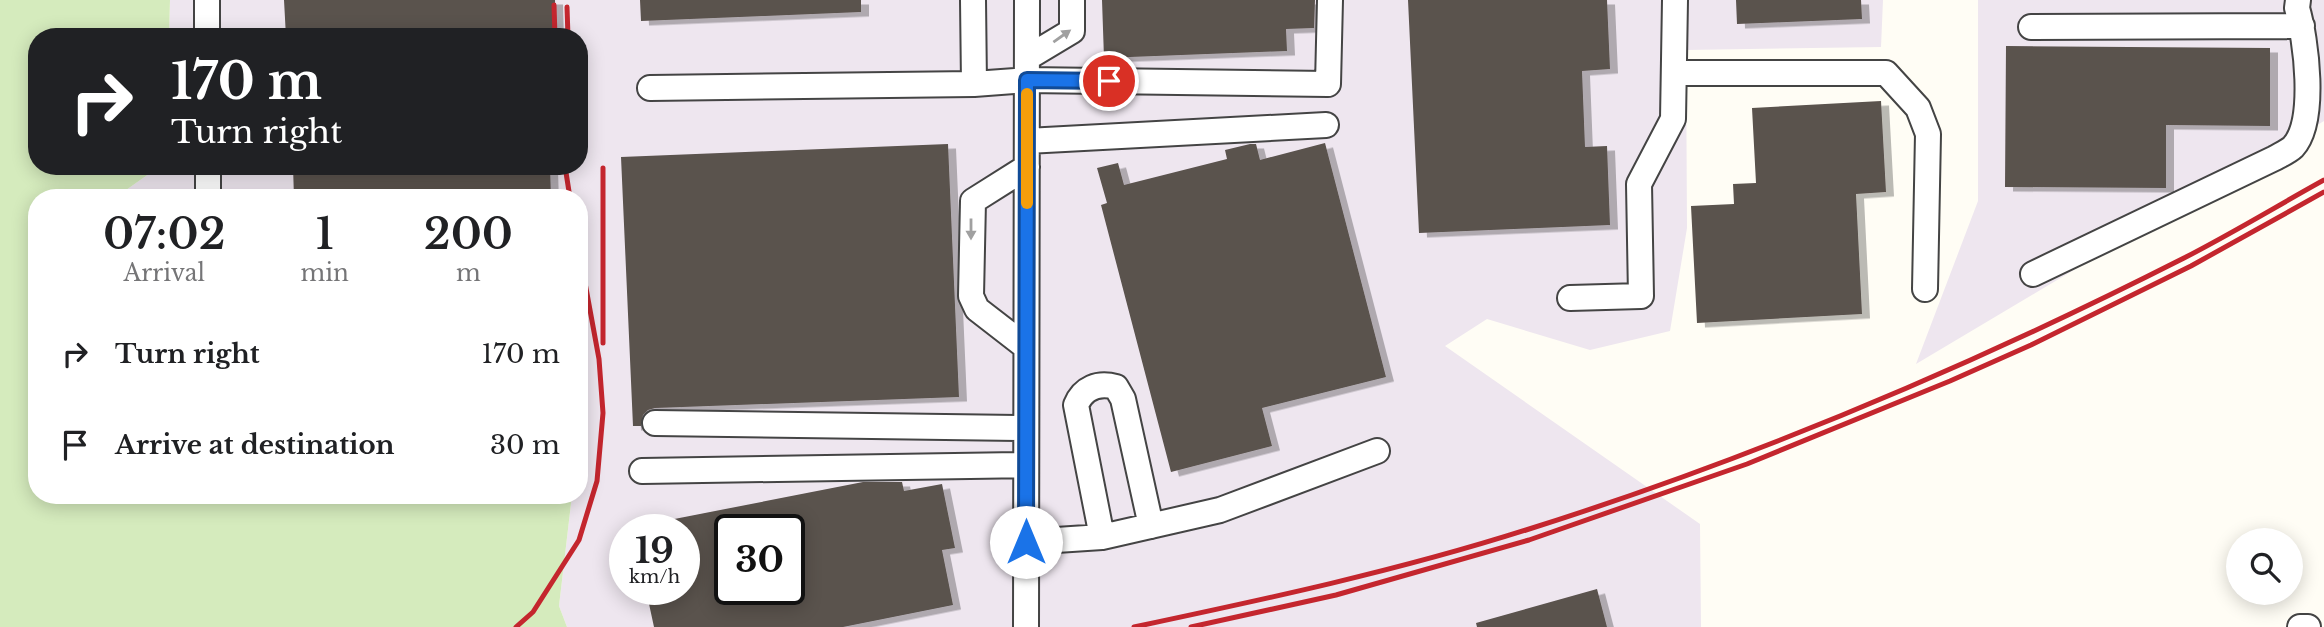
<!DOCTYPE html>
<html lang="en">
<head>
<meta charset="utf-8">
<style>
	body { margin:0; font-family:"Libre Baskerville",serif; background:#f6f6f6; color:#202124; height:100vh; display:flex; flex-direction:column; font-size:26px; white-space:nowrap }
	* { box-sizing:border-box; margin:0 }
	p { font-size:23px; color:#757577 }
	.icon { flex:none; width:38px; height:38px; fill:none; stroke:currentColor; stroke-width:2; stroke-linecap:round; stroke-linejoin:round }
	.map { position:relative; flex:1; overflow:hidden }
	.drawer { position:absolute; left:28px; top:189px; width:560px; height:315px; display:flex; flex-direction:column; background:#fff; border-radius:28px; box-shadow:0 4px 18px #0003 }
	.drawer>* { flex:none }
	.hud { position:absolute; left:28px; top:28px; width:560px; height:147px; border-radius:28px; box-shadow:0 4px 18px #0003; background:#202124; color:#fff; overflow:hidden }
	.controls { position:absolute; left:2226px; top:528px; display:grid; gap:14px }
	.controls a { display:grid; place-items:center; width:77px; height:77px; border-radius:50%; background:#fff; box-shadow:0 4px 18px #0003; font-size:35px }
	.speed { position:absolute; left:609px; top:514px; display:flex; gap:14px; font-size:35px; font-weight:700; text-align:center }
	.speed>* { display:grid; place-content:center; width:91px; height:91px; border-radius:50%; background:#fff; box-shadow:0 4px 18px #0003; line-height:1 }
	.speed small { font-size:18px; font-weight:400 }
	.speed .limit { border:4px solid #111; border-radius:10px; background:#fff; color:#111 }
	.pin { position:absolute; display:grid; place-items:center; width:60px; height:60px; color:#fff; margin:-30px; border:4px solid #fff; border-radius:50%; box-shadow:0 2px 7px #0007 }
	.me { position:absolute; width:77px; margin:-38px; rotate:0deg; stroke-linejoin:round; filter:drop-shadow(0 0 5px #0008) }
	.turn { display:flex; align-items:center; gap:24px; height:147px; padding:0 28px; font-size:32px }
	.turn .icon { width:91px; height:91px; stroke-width:2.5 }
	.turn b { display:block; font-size:49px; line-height:60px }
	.eta { display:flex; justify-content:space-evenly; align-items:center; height:119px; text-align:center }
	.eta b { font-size:42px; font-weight:600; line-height:49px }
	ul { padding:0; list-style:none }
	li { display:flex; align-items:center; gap:21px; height:91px; padding:0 28px }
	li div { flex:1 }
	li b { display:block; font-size:26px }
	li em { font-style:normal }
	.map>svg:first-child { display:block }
	.industrial { fill:#eee6ef; fill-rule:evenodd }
	.green { fill:#d5ebbd }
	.building { fill:#5a524d; fill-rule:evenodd; filter:url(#shadow) }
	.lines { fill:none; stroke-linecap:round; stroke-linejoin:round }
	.minor-casing { stroke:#444; stroke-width:28 }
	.minor { stroke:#fff; stroke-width:24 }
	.rail { stroke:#c4262e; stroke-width:5 }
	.oneway { fill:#a0a0a0 }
	.route-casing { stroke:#114b97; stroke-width:18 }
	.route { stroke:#1a73e8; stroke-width:12 }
	.slow { stroke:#f59e0b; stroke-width:12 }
</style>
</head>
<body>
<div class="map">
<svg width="2324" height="627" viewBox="0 0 2324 627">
	<defs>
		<filter id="shadow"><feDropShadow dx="8" dy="4.5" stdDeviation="0" flood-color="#0004"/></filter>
	</defs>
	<rect width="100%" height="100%" fill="#fffdf5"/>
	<path class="industrial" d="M170,0h1713l-2,47 -195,3 1,178 -17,103 -80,19 -103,-31 -42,27 255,178 1,103h-1134l-8,-21 13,-111h7v-56l5,-39h-5v-202h-460v-3l41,-29h419v-129h-410zM625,530h59v60h-59zM730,530h59v60h-59z
		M1978,0h346v121l-408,243 62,-163z"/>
	<path class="green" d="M0,0h170l-1,37h-132v129h123l-41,29 -1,3h-81v297h207l7,5 17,-5h304l-13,111 8,21h-567z"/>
	<path class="building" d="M284,0h271l1,37h-270z
		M640,0h221v12l-220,9z
		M1102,0h213l-1,28 -28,1 1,22 -183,7z
		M1408,0h199l3,69 -28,2 3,76 22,-1 3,79 -191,8z
		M1736,0h125l1,19 -125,5z
		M2006,46l264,2v78l-104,-1v63l-161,-1z
		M1881,101l5,91 -30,2 6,120 -165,9 -6,-117 43,-2 -1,-20 23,-1 -4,-75z
		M1325,143l61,234 -124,31 10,38 -101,26 -70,-267 6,-2 -10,-35 21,-5 6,22 103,-26 -2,-9 25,-6h6l4,16z
		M948,144l11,253 -304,11 -7,2 -5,5 -2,11h-8l-12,-269z
		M293,166h257l1,32h-257z
		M863,482h39l2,9 38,-7 13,64 -13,2 11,55 -110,22h-189l-8,-37h38v-60h-29l-1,-7zM730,530h59v60h-59z
		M1597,589l10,38h-130l-1,-4z"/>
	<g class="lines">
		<g class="minor-casing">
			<path id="minor" d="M207,0v37
				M2031,27l271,-1
				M1027,58l45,-27v-31
				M1674,73h212l32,35 10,26 -3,155
				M974,84l53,-4 301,4 2,-84
				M650,88l324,-4 -1,-84
				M1027,141l299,-16
				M208,166v32
				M2033,274l242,-116c5,-3 14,-7 18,-11 24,-26 13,-108 4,-139l1,-8
				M1570,298l71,-2 -2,-112 34,-65 2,-119
				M1026,347l-49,-38 -6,-13 2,-95 54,-34
				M655,423l371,5
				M642,471l384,-6
				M1102,537l-26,-132c7,-17 22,-23 40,-18l7,12 28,127
				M1026,542l76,-5 118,-27 157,-59
				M1026,627l1,-627
				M2300,627h8"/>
		</g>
		<use href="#minor" class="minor"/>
		<path class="rail" d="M554,5l1,32
			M567,7l1,30
			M565,166l5,32
			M603,168v175
			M516,627l17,-15 46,-72 18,-59 6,-68 -4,-54 -20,-109
			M1134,627c132,-28 263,-56 392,-97 226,-71 447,-165 658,-272 47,-24 93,-52 140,-78
			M1191,627l145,-32 193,-55 218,-76 203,-83 81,-36 160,-79 133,-74"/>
	</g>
	<defs><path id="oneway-solid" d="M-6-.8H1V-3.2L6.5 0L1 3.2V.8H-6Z" transform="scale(1.75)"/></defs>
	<g class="oneway">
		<use href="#oneway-solid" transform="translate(1062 36) rotate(-35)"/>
		<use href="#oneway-solid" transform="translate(971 229) rotate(90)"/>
	</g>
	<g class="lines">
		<g class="route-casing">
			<path id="route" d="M1026,542l1,-462 82,1"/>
		</g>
		<use href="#route" class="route"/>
		<path class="slow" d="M1027,203v-109"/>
	</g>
</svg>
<div class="controls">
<a><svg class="icon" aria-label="search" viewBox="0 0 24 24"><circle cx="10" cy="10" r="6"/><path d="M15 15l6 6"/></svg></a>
</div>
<div class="speed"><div>19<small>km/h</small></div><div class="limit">30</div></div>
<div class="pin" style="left:1109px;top:81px;background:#d93025"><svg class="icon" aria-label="arrive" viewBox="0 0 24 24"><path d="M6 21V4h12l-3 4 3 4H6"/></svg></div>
<svg class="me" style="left:1026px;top:542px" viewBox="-20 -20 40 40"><circle r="19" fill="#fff"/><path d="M0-13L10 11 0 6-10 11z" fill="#1a73e8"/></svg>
<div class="hud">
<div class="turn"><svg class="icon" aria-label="right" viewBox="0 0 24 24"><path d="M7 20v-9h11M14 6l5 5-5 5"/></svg><div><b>170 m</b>Turn right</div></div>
</div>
<section class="drawer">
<div class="eta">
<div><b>07:02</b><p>Arrival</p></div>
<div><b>1</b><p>min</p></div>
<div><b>200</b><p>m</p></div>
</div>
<ul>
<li><svg class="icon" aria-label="right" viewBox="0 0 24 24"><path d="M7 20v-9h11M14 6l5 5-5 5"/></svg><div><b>Turn right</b></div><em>170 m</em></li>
<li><svg class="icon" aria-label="arrive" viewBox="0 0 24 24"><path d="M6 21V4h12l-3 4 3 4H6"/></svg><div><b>Arrive at destination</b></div><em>30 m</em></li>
</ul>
</section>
</div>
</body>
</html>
